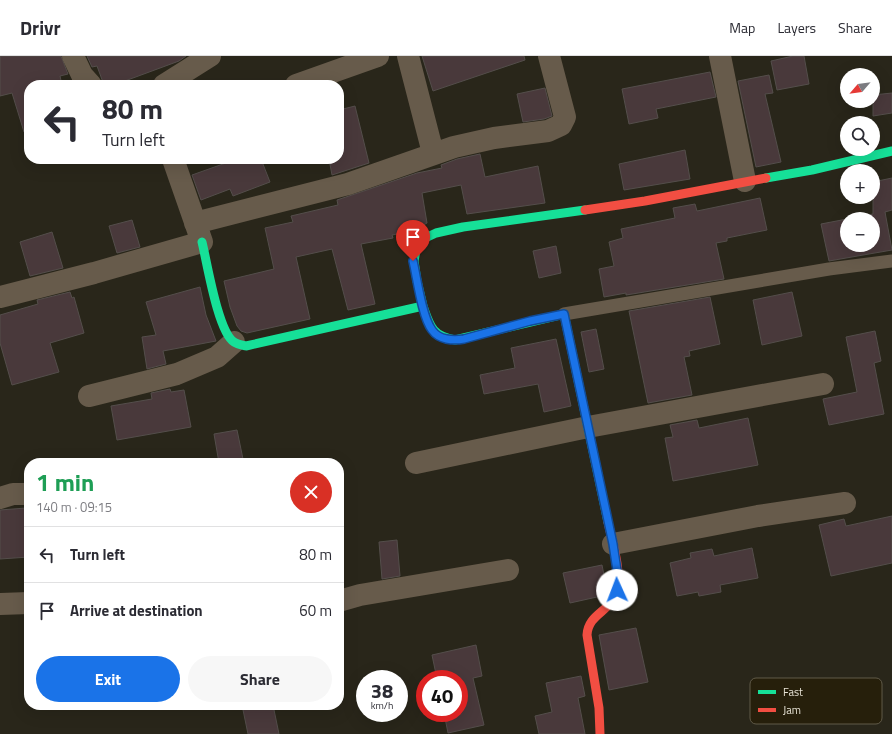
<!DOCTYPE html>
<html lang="en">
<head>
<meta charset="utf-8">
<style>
	body { margin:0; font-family:"Titillium Web",sans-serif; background:#f7f7f7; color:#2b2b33; height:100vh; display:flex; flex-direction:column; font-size:15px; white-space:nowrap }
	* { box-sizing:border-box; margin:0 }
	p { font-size:13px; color:#7c7c81 }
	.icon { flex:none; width:22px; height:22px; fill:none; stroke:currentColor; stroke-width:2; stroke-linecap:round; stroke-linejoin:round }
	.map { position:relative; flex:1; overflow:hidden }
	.sheet { position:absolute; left:24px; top:402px; width:320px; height:252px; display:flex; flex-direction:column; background:#fff; border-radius:16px; box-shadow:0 4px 16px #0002 }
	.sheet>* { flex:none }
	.banner { position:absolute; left:24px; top:24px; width:320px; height:84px; border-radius:16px; box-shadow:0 4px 16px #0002; background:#fff; color:#2b2b33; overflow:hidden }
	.needle { width:26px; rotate:242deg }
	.buttons { position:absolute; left:840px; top:12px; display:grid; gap:8px }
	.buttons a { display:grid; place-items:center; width:40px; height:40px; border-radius:50%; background:#fff; box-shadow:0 4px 16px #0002; font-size:20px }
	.speed { position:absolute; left:356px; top:614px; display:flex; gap:8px; font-size:20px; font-weight:700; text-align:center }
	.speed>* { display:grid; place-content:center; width:52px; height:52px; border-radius:50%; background:#fff; box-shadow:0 4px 16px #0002; line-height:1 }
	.speed small { font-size:10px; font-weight:400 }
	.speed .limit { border:6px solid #d22; background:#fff; color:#111 }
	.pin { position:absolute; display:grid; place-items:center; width:34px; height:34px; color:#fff; margin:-41px -17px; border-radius:50% 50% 50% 0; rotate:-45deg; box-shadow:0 0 4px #0007 }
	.pin .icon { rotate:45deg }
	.me { position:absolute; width:44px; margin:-22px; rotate:358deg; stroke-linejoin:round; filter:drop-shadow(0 0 3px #0008) }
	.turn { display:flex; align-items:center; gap:14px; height:84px; padding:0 12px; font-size:18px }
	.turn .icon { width:52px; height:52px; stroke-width:2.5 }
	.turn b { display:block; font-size:28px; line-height:34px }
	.round { display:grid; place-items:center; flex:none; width:42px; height:42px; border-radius:21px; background:#f7f7f7 }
	.head { display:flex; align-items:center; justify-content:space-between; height:68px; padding:0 12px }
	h1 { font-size:24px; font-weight:700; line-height:30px; color:#1e9e55 }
	.cta { display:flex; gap:8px; margin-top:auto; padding:8px 12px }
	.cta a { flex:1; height:46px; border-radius:24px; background:#1a73e8; color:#fff; font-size:16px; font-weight:700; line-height:46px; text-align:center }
	.cta a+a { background:#f7f7f7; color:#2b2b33 }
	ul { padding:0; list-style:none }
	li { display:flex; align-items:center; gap:12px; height:56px; padding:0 12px; border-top:1px solid #e1e1e2 }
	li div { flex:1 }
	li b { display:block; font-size:15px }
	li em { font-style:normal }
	header { display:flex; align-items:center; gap:24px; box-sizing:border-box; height:56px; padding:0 20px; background:#fff; border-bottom:1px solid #e1e1e2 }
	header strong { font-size:19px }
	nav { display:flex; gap:22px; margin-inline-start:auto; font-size:14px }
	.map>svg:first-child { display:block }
	.building { fill:#49393b; stroke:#544e4b; fill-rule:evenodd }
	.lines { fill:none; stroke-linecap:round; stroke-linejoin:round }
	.lane { stroke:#675b4b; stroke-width:13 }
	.street { stroke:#675b4b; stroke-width:22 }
	.fast { stroke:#16e098; stroke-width:9 }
	.jam { stroke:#f24e42; stroke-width:9 }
	.route-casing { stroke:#114b97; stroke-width:10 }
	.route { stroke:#1a73e8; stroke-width:7 }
	.key { fill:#261f0b; stroke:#605a48; stroke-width:1 }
	.key-label { font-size:11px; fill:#e8e4d7 }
</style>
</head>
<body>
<header>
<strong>Drivr</strong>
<nav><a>Map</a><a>Layers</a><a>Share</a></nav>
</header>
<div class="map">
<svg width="892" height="678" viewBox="0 0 892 678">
	<rect width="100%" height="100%" fill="#29261a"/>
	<path class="building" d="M0,0h61l7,18 -8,2 2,9h-33v47h-5l-12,-39 -12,3z
		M87,0h99l-7,5 -65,24h-10l-7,-19 -5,1z
		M422,0h102l1,4 -92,31z
		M793,0h11l5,28 -32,6 -6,-29z
		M710,16l6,25 -60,12 2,9 -29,6 -7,-35z
		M769,19l4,18 -8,1 16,68 -25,5 -18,-86z
		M545,32l7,28 -8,3 -21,3 -6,-28z
		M892,37v20l-19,3v-21z
		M355,50l14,57 -37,12 -3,-16h10v-49z
		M685,94l5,29 -66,11 -5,-26z
		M480,98l5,23 53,-11 7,37 -78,11 -6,-29 -39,8 5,30 -14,8 -21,4 1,3 -32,6 14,60 -27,6 -16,-61 -36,8 14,62 -63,14 -6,-2 -4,-5 -7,-19 -6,-26 50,-12 -9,-41 28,-6 -2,-6 47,-11 -1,-5 80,-27 25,-5 -1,-3 16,-6z
		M237,103h24l9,23 -37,14 -3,-7 -29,11 -9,-25z
		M892,122v32l-7,2 7,38 -63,11 -8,-37 52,-10v-32zM847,163h26v26h-26z
		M760,142l7,32 -40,8v3l-11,2 8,36 -98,16v-2l-22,4 -5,-28 15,-3 -5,-24 14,-4 -2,-9 54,-11 -2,-10 22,-4 2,7z
		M132,164l8,27 -23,6 -8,-27z
		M52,176l11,36 -33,8 -10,-34z
		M556,190l5,27 -22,5 -6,-27z
		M200,231l6,28 10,26 -53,10 3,13 -19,5 -5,-32 14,-2 -10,-33z
		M70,236l2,6 2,-1 10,36 -34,10 9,29 -47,13 -12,-42v-28l38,-11 -1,-4z
		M792,236l10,44 -40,9 -9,-45z
		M710,241l10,47 -31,7 1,5 -6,1 8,38 -44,8 -19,-92z
		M596,273l8,40 -15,3 -8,-40z
		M875,275l6,30 -7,2 10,51 -55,11 -6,-26 34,-7 -11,-55z
		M556,283l15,67 -27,6 -6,-28 -54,10 -4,-19 35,-7 -4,-20z
		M170,333l1,3 13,-2 7,37 -74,13 -6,-34 41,-7 -1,-6z
		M748,362l10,47 -85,16 -8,-43 8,-1 -3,-12 27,-5 2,8z
		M237,374l6,29 -24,4 -5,-29z
		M26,452l3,49 -29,2v-49z
		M892,460v47l-61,13 -12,-51 25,-6 2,7z
		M397,484l3,36 -18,3 -3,-37z
		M752,492l6,30 -38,7 1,7 -22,4 -1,-4 -21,4 -7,-33 21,-5 -1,-5 22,-4 2,7z
		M602,509l3,15v7l-3,6 -5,4 -27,6 -7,-30z
		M636,572l12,54 -39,8 -10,-55z
		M476,589l6,31 -9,2 11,47 -36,8 -4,-20h15v-34h-22l-5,-24z
		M581,620l4,20 -7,2 7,36h-46l-4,-18 17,-4 -6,-29z
		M242,649h31l6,29h-31z"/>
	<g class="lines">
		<path class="lane" d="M564,258l265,-45 63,-8"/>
		<path class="street" d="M73,0l9,19 9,10
			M408,0l25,97
			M720,0l25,125
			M164,29l46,-29
			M296,29l82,-29
			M195,167l153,-39 106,-37 40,-9 54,-7 13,-6 4,-8 -16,-61
			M0,241l94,-24 108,-31 -29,-83
			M89,340l88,-22 40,-17 17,-15
			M416,407l172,-36 235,-43
			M0,442l13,-4h16
			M613,488l145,-28 87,-13
			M339,545l21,-6 148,-25
			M0,548l29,-1"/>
		<path class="fast" d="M766,122l46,-8 80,-19
			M202,186c5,20 16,90 32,100 3,2 8,3 12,4l177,-40 -6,-25 -3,-20 3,-16 4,-5 15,-7 27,-6 122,-17
			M423,250c7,20 9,30 32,34l109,-26 44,208"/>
		<path class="jam" d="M585,154l60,-9 121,-23
			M600,678l-1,-26 -12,-73c1,-20 21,-23 28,-39 9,-18 -3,-55 -7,-74"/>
	</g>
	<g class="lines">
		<g class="route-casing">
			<path id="route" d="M413,205c4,17 9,56 19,69 7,10 21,11 32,9l66,-18 34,-7 49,230 5,33 -1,13"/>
		</g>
		<use href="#route" class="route"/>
	</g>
	<rect x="750" y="622" width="132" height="46" rx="6" class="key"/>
	<rect x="758" y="634" width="18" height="4" fill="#16e098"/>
	<rect x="758" y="652" width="18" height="4" fill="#f24e42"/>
	<g class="key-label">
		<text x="783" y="640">Fast</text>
		<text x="783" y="658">Jam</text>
	</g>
</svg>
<div class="buttons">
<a><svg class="needle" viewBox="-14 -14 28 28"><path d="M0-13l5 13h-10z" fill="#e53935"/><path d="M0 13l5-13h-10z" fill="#7c7c81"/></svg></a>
<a><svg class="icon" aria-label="search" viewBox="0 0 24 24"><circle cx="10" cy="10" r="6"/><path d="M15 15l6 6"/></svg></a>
<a>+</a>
<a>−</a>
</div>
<div class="speed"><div>38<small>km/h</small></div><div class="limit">40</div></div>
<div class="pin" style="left:413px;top:205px;background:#d93025"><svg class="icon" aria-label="arrive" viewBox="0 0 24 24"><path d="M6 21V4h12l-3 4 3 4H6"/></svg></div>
<svg class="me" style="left:617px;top:534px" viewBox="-20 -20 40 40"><circle r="19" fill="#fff"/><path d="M0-13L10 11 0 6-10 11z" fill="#1a73e8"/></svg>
<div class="banner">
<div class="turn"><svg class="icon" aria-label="left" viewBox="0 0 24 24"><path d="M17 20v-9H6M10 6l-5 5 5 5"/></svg><div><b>80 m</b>Turn left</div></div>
</div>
<section class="sheet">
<div class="head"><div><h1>1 min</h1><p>140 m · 09:15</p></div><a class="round" style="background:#d93025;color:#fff"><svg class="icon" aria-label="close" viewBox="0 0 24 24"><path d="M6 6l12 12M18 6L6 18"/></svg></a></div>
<ul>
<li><svg class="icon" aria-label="left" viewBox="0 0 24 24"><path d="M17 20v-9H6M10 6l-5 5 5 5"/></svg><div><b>Turn left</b></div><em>80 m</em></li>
<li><svg class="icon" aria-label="arrive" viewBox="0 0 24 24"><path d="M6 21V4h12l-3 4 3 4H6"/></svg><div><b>Arrive at destination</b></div><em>60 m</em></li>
</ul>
<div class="cta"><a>Exit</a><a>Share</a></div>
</section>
</div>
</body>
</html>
